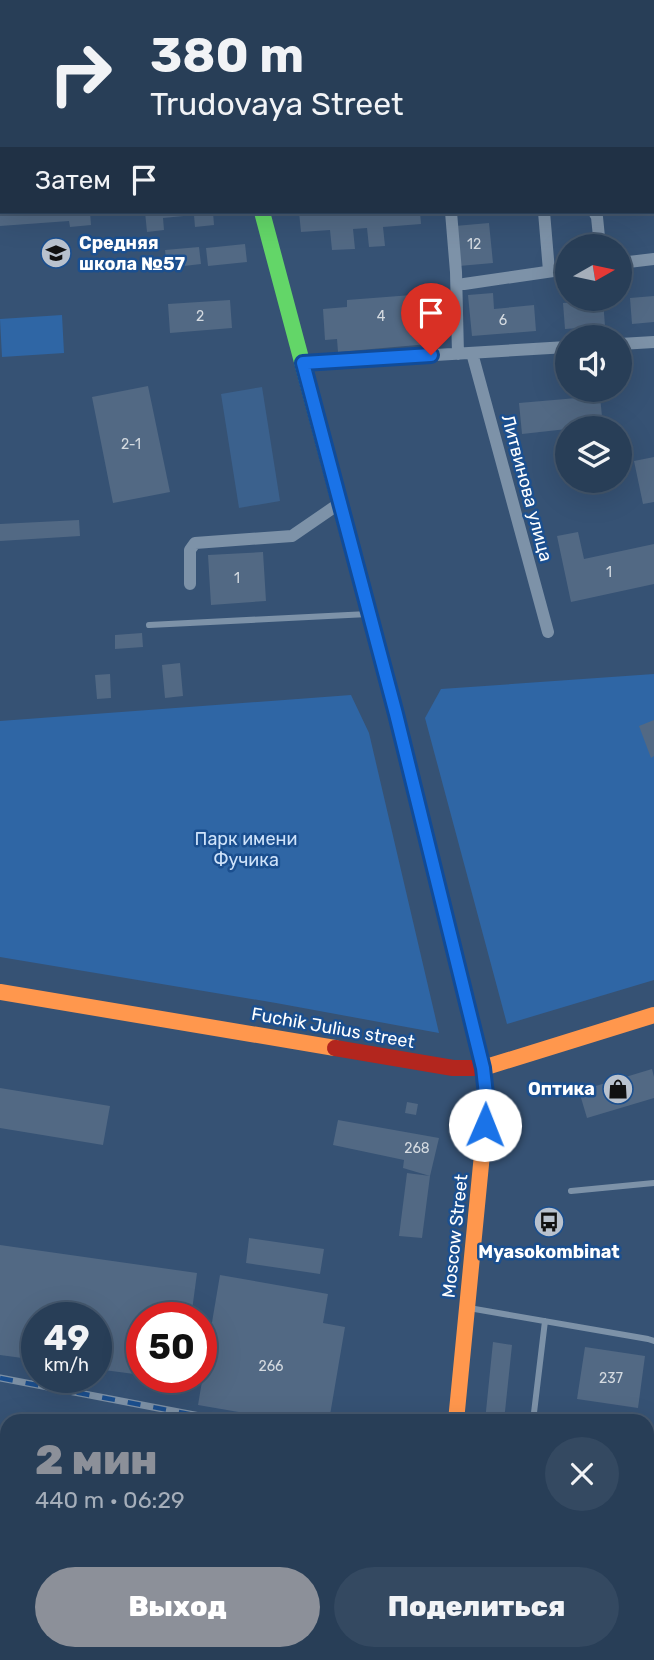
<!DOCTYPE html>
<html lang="ru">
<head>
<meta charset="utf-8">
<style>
	body { margin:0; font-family:Rubik,sans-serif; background:#344961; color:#f1f3f6; height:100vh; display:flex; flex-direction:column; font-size:26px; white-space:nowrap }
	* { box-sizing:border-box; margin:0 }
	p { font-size:23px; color:#a5aeba }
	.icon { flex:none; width:38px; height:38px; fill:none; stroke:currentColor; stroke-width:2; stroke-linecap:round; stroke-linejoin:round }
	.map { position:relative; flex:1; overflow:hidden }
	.panel { position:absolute; left:0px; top:1414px; width:654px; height:247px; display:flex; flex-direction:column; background:#283e57; border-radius:21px 21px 0 0; box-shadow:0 7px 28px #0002,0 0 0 2px #44576d }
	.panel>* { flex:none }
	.guide { position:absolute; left:0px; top:0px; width:654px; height:214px; box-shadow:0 7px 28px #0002,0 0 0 2px #44576d; background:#283e57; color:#f1f3f6; overflow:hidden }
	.needle { width:46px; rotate:81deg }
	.tools { position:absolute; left:555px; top:234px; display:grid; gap:14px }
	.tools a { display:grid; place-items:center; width:77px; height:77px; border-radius:50%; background:#283e57; box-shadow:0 7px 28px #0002,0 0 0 2px #44576d; font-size:35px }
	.speed { position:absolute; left:21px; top:1302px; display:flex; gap:14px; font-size:35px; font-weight:700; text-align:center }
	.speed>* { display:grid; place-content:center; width:91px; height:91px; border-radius:50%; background:#283e57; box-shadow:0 7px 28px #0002,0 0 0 2px #44576d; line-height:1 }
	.speed small { font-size:18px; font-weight:400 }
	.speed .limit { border:10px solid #d22; background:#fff; color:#111 }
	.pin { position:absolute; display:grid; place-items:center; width:60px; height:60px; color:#fff; margin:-72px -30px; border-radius:50% 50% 50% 0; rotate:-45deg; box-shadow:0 0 7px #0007 }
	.pin .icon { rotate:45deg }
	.me { position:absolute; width:77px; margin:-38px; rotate:1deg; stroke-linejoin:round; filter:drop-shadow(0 0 5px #0008) }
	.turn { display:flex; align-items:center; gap:24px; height:147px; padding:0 35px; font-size:32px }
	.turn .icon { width:91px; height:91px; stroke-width:2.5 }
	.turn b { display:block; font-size:49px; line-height:60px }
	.then { display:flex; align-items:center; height:66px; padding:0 35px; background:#0003; gap:14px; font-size:26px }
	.round { display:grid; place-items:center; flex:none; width:74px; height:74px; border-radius:37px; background:#344961 }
	.overview { display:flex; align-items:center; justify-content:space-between; height:119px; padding:0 35px }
	h1 { font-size:42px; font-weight:800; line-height:52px; color:#8c9099 }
	.cta { display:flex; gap:14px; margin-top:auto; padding:14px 35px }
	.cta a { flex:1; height:80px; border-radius:42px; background:#8c9099; color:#fff; font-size:28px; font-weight:800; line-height:80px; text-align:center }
	.cta a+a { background:#344961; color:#f1f3f6 }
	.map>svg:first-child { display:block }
	.green { fill:#2f66a5 }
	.water { fill:#3b618d }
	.building { fill:#526984 }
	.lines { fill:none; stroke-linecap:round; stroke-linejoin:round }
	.lane { stroke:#7d92a8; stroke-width:6 }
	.street { stroke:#7d92a8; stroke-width:12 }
	.fast { stroke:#63d668; stroke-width:16 }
	.slow { stroke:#ff974d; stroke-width:16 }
	.jam { stroke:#b3261e; stroke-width:16 }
	.rail-casing { stroke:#7e92a7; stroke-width:7 }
	.rail { stroke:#1b4f8f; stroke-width:4.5; stroke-dasharray:13; stroke-linecap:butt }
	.route-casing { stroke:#114b97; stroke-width:18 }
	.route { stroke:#1a73e8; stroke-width:12 }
	.labels { text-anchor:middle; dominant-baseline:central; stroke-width:5; stroke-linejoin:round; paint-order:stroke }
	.number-label { font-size:14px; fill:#d4dae0 }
	.poi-label { font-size:18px; font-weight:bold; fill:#fff; stroke:#1b4f8f; text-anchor:start }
	.street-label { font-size:18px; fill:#fff; stroke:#1b4f8f }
	.park-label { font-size:18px; fill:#cfe3fa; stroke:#1b4f8f }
</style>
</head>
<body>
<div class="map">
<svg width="654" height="1660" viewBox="0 0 654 1660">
	<rect width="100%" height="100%" fill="#365274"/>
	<path class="green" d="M62,315l2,38 -62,4 -2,-38z
		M654,674v306l-147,44 -82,-306 16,-29z
		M351,695l18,38 70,300 -163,-30 -276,-46v-236z"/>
	<path class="water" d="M262,387l18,114 -41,7 -18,-114z"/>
	<path class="building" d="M0,212h90l1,13 -21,2 -1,-6 -69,5z
		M145,212h68l1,13 -19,2 -1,-12 -31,3 1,12 -17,2z
		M299,212h121l1,12 -38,3 2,19 -16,1 -2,-19 -14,1 2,20 -23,1 -2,-20 -29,2z
		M489,223l4,40 -34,3 -4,-40z
		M245,244l2,18 -39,4 -2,-18z
		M199,247l2,17 -34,4 -2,-18z
		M438,293l2,30h-2l2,20 -102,9 -1,-13 -12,1 -2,-31 24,-2v-7z
		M493,293l1,16 40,-4 2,26 -64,5 -4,-41z
		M654,296v26l-22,2 -2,-26z
		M230,300l2,28 -62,5 -2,-29z
		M603,300l2,26 -40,3 -2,-26z
		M148,386l22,106 -57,11 -21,-106z
		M600,396l3,31 -36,2 -45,5 -3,-31z
		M654,457v45l-11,2 -9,-43z
		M79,520l1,16 -80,5v-17z
		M578,532l6,27 70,-15v40l-83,18 -14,-66z
		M263,552l3,49 -55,4 -3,-50z
		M142,633l1,14 -28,2v-14z
		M180,663l3,33 -18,2 -3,-33z
		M110,674l1,24 -14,1 -2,-24z
		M654,720v36l-3,2 -12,-32z
		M652,1069l2,8v21l-67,20 -8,-27z
		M0,1088l110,18 -7,39 -103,-17z
		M407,1102l11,2 -2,11 -11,-2z
		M338,1120l101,18 -9,38 -8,62 -23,-2 8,-63 23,3 -27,-8 1,-8 -71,-15z
		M249,1238l75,11 -4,25 -74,-11z
		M0,1245l197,28 -6,45h-49v57l-46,-6v-51h-59v42l-37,-5z
		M220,1275l108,19 -5,29 22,4 -16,94h-38l-93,-16z
		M493,1342l19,3 -8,76h-19z
		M585,1347l60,9 -7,52 -61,-9z
		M0,1539l7,1v38l-7,-1z
		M57,1654h121v6h-122z
		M191,1654h123l-1,6h-123z
		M460,1654h20v6h-21z"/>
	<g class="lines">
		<path class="lane" d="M149,625l219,-11
			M571,1191l83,-8
			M469,1308l179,31 6,2
			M533,1421l12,-100
			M648,1604l6,-6"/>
		<path class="street" d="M12,0v2
			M386,0l1,2
			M623,0v2
			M572,2l20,-2
			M0,126l2,-1
			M653,167l1,6
			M451,212l5,60 2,82
			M544,212l5,59
			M594,212l3,5 3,30
			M620,263l34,-4
			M464,284l103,-15
			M620,344l34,-2
			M472,353l76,279
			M303,363l264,-16
			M190,584v-34l5,-7 97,-7 48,-33"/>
		<path class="fast" d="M653,74l1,-1
			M262,212l134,502 50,204
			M428,1660l1,-6"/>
		<path class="slow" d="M204,0v2
			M446,918l37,150 4,35 -31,318
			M0,992l335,56
			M483,1068l171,-53"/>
		<path class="jam" d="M335,1048l118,20h30"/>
		<g class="rail-casing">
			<path id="rail" d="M0,1378l226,43"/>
		</g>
		<use href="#rail" class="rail"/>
	</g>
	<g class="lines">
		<g class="route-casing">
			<path id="route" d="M431,355l-128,8 93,351 87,354 4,35 -2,22"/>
		</g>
		<use href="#route" class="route"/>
	</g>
	<defs>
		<g id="school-disc" transform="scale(1.575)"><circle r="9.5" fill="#b9c2ce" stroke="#1b4f8f"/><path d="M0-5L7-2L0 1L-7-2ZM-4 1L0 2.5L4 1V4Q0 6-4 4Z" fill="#111"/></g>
		<g id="shop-disc" transform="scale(1.575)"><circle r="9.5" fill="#b9c2ce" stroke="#1b4f8f"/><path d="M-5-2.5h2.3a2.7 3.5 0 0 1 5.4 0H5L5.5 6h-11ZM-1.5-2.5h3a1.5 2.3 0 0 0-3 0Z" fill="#111"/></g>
		<g id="bus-disc" transform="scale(1.575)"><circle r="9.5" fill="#b9c2ce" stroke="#1b4f8f"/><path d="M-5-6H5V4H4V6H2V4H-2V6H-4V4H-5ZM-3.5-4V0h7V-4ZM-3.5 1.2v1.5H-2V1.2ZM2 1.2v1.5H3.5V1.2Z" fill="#111"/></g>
	</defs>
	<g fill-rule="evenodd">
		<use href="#school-disc" x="56" y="253"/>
		<use href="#shop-disc" x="618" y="1089"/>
		<use href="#bus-disc" x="549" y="1222"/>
	</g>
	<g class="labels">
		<g class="number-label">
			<text x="474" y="244">12</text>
			<text x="200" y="316">2</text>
			<text x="381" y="316">4</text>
			<text x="503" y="320">6</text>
			<text x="131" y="444">2-1</text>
			<text x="609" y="572">1</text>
			<text x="237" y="578">1</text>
			<text x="417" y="1148">268</text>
			<text x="271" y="1366">266</text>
			<text x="611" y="1378">237</text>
		</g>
		<g class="poi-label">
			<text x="79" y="243">Средняя<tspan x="79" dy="21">школа №57</tspan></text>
			<text x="595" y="1089" text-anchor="end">Оптика</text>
			<text x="549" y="1252" text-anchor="middle">Myasokombinat</text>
		</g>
		<g class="street-label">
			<text transform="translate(527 488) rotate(75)">Литвинова улица</text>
			<text transform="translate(333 1028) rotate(10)">Fuchik Julius street</text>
			<text transform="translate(455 1236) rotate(-84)">Moscow Street</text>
		</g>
		<g class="park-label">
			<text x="246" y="839">Парк имени<tspan x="246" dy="21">Фучика</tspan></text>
		</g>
	</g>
</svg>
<div class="tools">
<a><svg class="needle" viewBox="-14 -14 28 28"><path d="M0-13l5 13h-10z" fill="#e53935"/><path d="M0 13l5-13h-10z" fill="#a5aeba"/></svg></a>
<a><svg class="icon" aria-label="sound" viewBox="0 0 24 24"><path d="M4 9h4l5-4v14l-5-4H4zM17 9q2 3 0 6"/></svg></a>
<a><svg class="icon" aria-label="layers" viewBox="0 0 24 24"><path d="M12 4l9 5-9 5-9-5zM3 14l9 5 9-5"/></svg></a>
</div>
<div class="speed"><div>49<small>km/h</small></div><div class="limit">50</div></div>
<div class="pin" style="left:431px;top:355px;background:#d93025"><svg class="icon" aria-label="arrive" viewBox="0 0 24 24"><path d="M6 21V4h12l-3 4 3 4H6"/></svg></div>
<svg class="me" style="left:485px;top:1125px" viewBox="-20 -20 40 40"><circle r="19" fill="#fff"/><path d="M0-13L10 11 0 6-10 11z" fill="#1a73e8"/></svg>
<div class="guide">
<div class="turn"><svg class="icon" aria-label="right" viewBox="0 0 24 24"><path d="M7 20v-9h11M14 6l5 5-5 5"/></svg><div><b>380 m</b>Trudovaya Street</div></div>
<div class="then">Затем<svg class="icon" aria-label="arrive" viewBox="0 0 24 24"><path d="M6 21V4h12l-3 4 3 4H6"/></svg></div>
</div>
<section class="panel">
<div class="overview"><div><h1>2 мин</h1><p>440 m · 06:29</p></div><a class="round"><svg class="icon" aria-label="close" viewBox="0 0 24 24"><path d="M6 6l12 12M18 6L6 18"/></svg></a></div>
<div class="cta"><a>Выход</a><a>Поделиться</a></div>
</section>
</div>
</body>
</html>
